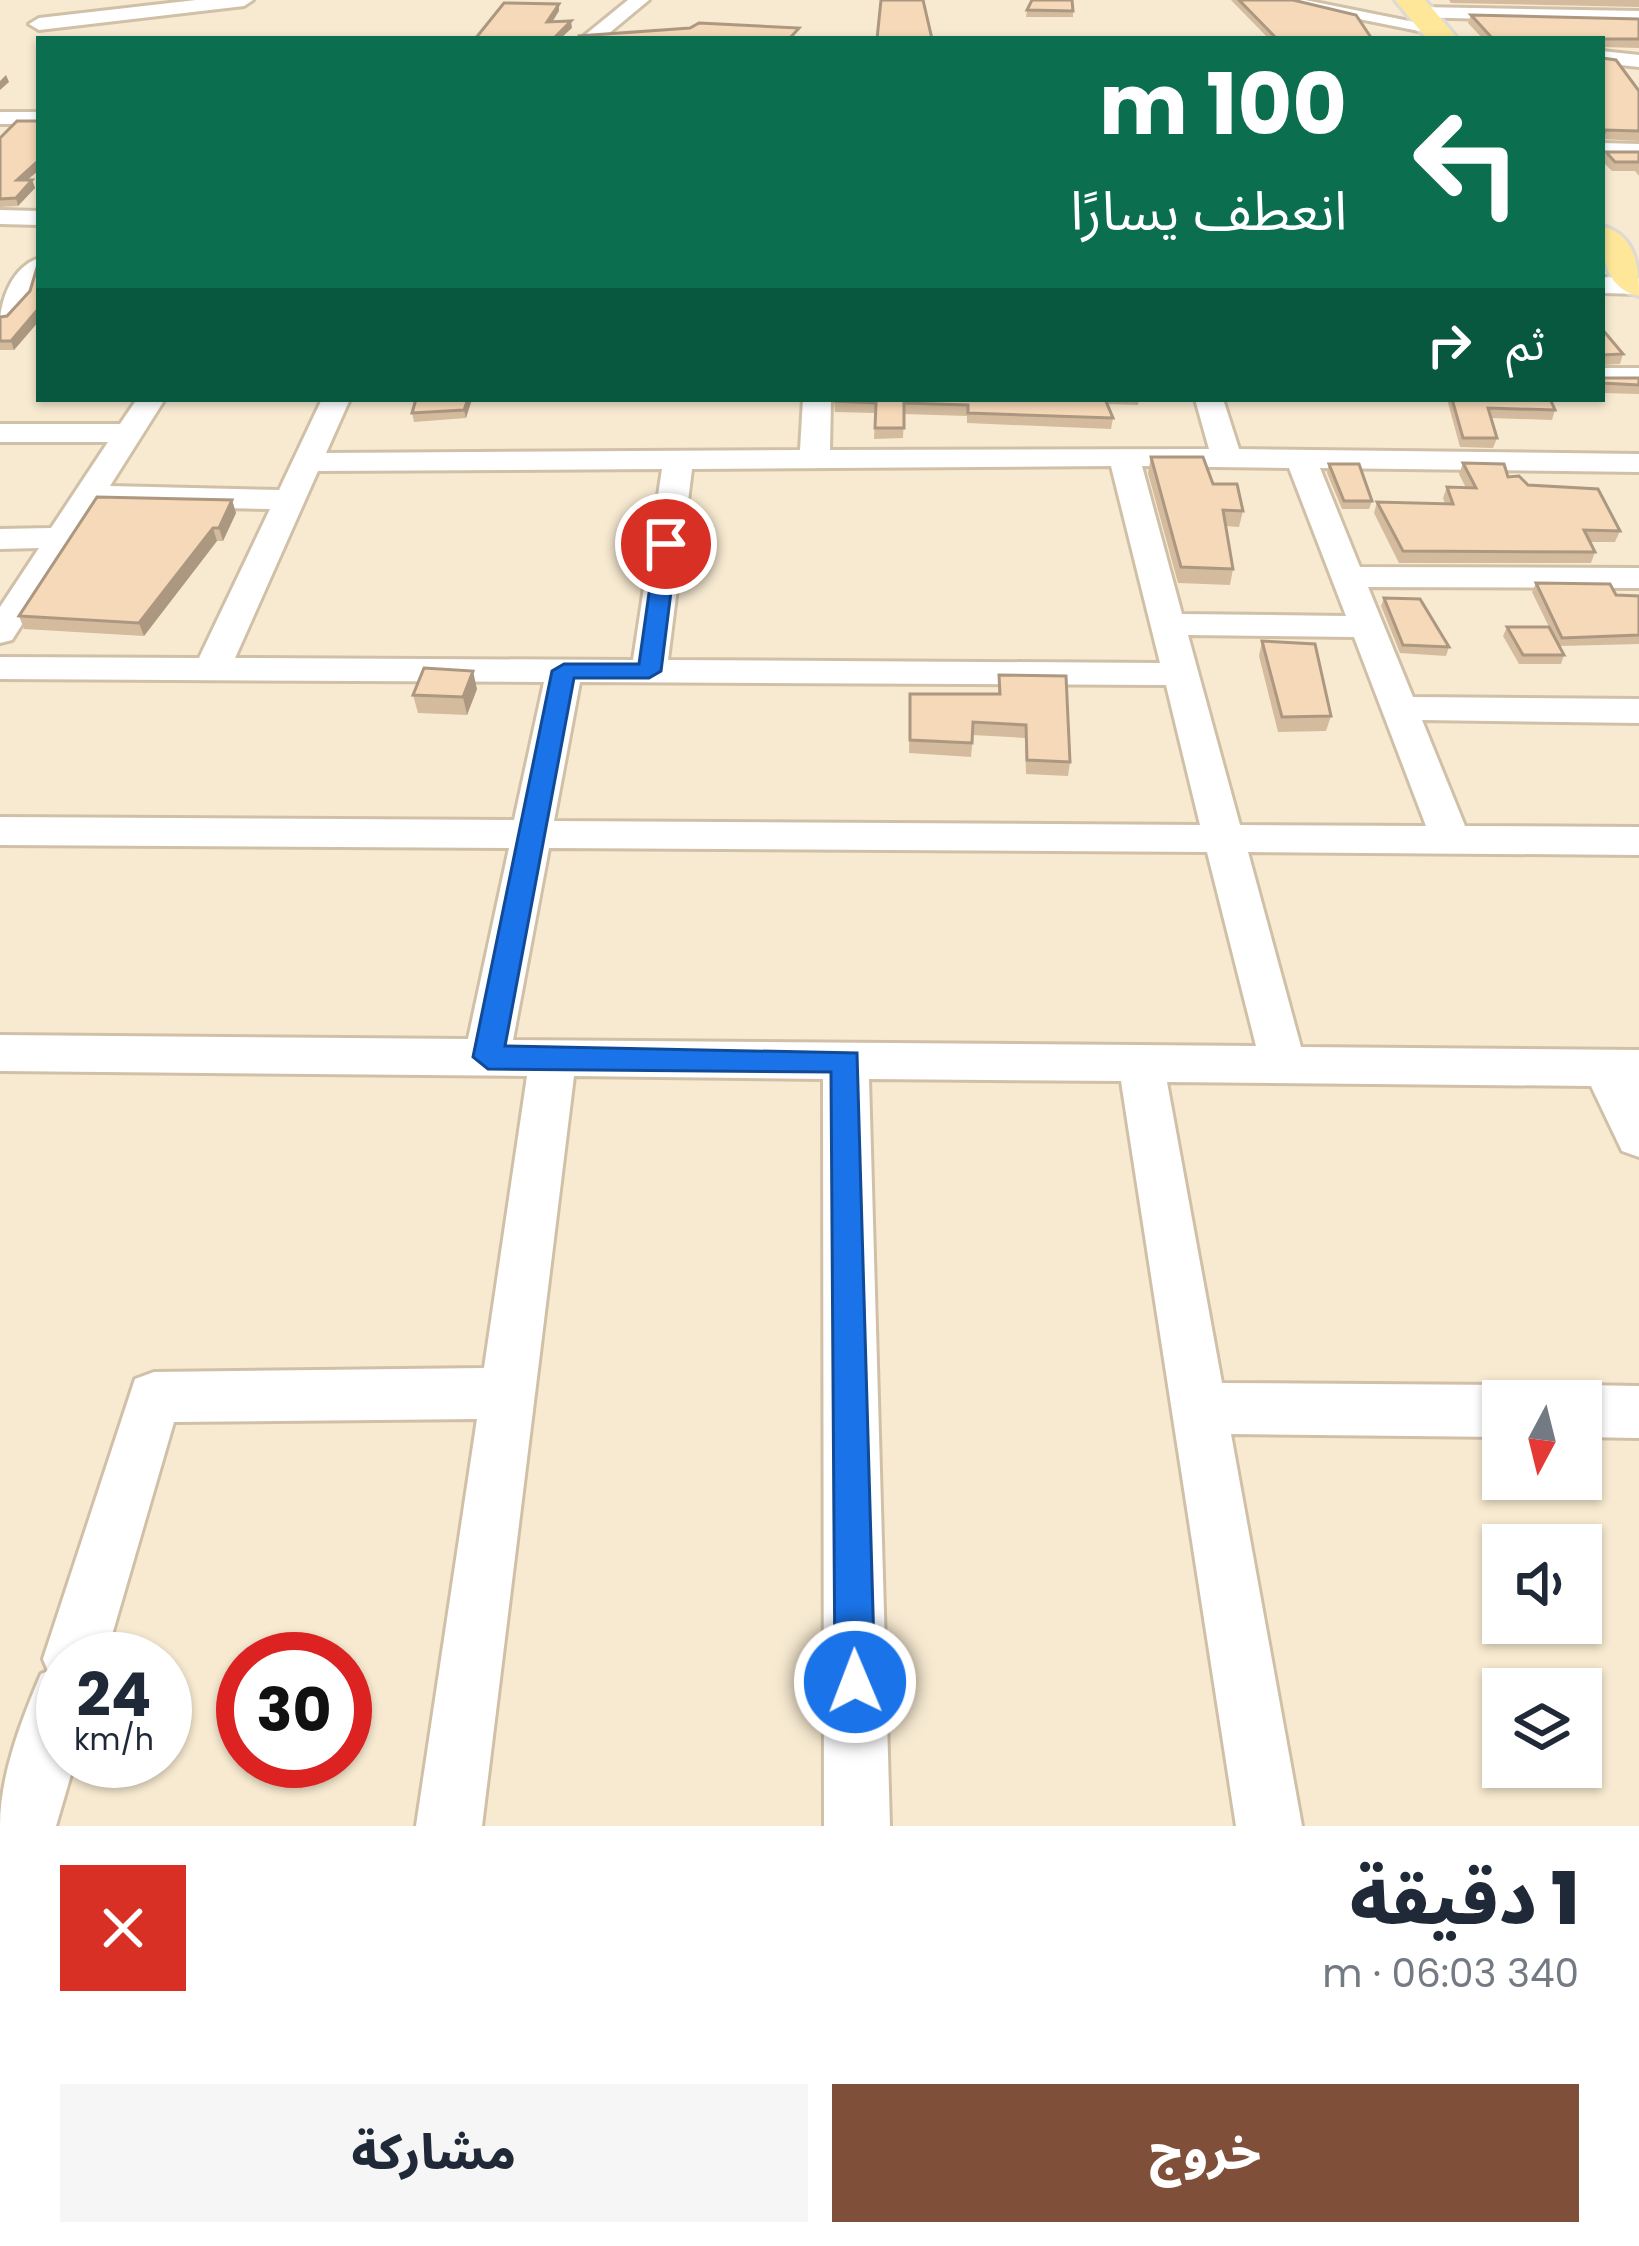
<!DOCTYPE html>
<html lang="ar">
<head>
<meta charset="utf-8">
<style>
	body { margin:0; font-family:Poppins,"Noto Sans Arabic",sans-serif; background:#f6f6f7; color:#1f2937; direction:rtl; height:100vh; display:flex; flex-direction:column; font-size:45px; white-space:nowrap }
	* { box-sizing:border-box; margin:0 }
	p { font-size:39px; color:#747a83 }
	.icon { flex:none; width:66px; height:66px; fill:none; stroke:currentColor; stroke-width:2; stroke-linecap:round; stroke-linejoin:round }
	.map { position:relative; height:1826px; overflow:hidden; direction:ltr }
	.panel { display:flex; flex-direction:column; background:#fff; flex:1 }
	.panel>* { flex:none }
	.guide { position:absolute; left:36px; top:36px; width:1569px; height:366px; border-radius:0px; box-shadow:0 3px 9px #0004; direction:rtl; background:#0b6e4f; color:#fff; overflow:hidden }
	.needle { width:78px; rotate:187deg }
	.fabs { position:absolute; left:1482px; top:1380px; display:grid; gap:24px }
	.fabs a { display:grid; place-items:center; width:120px; height:120px; border-radius:0px; background:#fff; box-shadow:0 3px 9px #0004; font-size:60px }
	.speed { position:absolute; left:36px; top:1632px; display:flex; gap:24px; font-size:60px; font-weight:700; text-align:center }
	.speed>* { display:grid; place-content:center; width:156px; height:156px; border-radius:50%; background:#fff; box-shadow:0 3px 9px #0004; line-height:1 }
	.speed small { font-size:30px; font-weight:400 }
	.speed .limit { border:18px solid #d22; background:#fff; color:#111 }
	.pin { position:absolute; display:grid; place-items:center; width:102px; height:102px; color:#fff; margin:-51px; border:6px solid #fff; border-radius:50%; box-shadow:0 3px 12px #0007 }
	.me { position:absolute; width:132px; margin:-66px; rotate:359deg; stroke-linejoin:round; filter:drop-shadow(0 0 9px #0008) }
	.turn { display:flex; align-items:center; gap:42px; height:252px; padding:0 60px; font-size:54px }
	.turn .icon { width:156px; height:156px; stroke-width:2.5 }
	.turn b { display:block; font-size:84px; line-height:102px }
	.then { display:flex; align-items:center; height:114px; padding:0 60px; background:#0003; gap:24px; font-size:45px }
	.round { display:grid; place-items:center; flex:none; width:126px; height:126px; border-radius:0px; background:#f6f6f7 }
	.summary { display:flex; align-items:center; justify-content:space-between; height:204px; padding:0 60px }
	h1 { font-size:72px; font-weight:800; line-height:90px }
	.cta { display:flex; gap:24px; margin-top:auto; padding:24px 60px }
	.cta a { flex:1; height:138px; border-radius:0px; background:#7f4f3a; color:#fff; font-size:48px; font-weight:800; line-height:138px; text-align:center }
	.cta a+a { background:#f6f6f7; color:#1f2937 }
	.map>svg:first-child { display:block }
	.residential { fill:#f7ead1; fill-rule:evenodd }
	.lines { fill:none; stroke-linecap:round; stroke-linejoin:round }
	.minor-casing { stroke:#d1c0a8; stroke-width:6 }
	.primary-casing { stroke:#dfd9d3; stroke-width:6 }
	.minor { fill:#fff; fill-rule:evenodd }
	.primary { fill:#ffe79a; fill-rule:evenodd }
	.wall { fill:#d4bb9e }
	.shaded-wall { fill:#ac9881 }
	.building { fill:#f6d9b8; stroke:#ac9881; stroke-width:3 }
	.route { fill:#1a73e8; stroke:#114b97; stroke-width:3 }
</style>
</head>
<body>
<div class="map">
<svg width="1639" height="1826" viewBox="0 0 1639 1826">
	<rect width="100%" height="100%" fill="#fef7e3"/>
	<path class="residential" d="M0,0h1639v1826h-1639zM39,39h1563v360h-1563zM1503,1401h78v78h-78zM1503,1545h78v78h-78zM63,1659h102v102h-102zM243,1659h102v102h-102zM1503,1689h78v78h-78z"/>
	<g class="lines">
		<g class="minor-casing">
			<path id="minor" d="M196,0h57l-9,6 -205,24 -10,-6 10,-6z
				M628,0h21l-47,39h-22z
				M1264,0h41l139,28 -10,6z
				M1420,7l219,4v12l-226,-6v-8z
				M1602,51l37,4v12l-37,-4z
				M0,112h39v12h-39z
				M1602,143l37,1v14l-37,-1z
				M0,210l39,1v14l-39,-1z
				M39,258c0,25 -13,59 -39,67 0,-25 12,-58 39,-67z
				M1602,277l37,1v16l-37,-1z
				M1602,368h37v16h-37z
				M137,399h28l-55,87 169,4 43,-91h28l-24,54 474,-3 3,-51h28l-1,51 379,-1 -14,-50h28l16,50 400,5v18l-319,-4 40,99 279,1v20l-271,-1 45,110 226,2v24l-217,-3 43,106 174,1v28l-391,-3 53,195 338,3v107l-17,-6 -31,-65 -424,-4 55,301 281,2 19,8 4,8h-23v36l-272,-3 71,392h-66l-115,-745 -252,-2 21,747h-66l-1,-747 -249,-3 -92,750h-66l61,-407 -303,3 -69,237h-42v102h12l-19,65h-56c0,-51 21,-105 41,-152l7,-3 -5,-12 92,-280 19,-7 330,-4 43,-292 -527,-5v-36l468,4 41,-191 -509,-3v-28l514,3 30,-138 -544,-3v-22l199,1 71,-149 -171,-4 -87,135 -12,3v-36l39,-59 -39,1v-20l51,-1 57,-86h-108v-18h120zM1111,466l49,197 -492,-3 24,-191zM1142,466l147,2 57,148 -164,-2zM662,469l-29,191 -398,-2 83,-187zM1188,635l166,2 72,189 -186,-1zM580,682l586,3 34,140 -646,-4zM549,848l658,4 49,194 -743,-6z
				M1581,1385l58,1v52l-58,-1v-36h-23l4,-8z"/>
		</g>
		<g class="primary-casing">
			<path id="primary" d="M1395,0h30l33,39h-31z
				M1602,226c34,9 37,40 37,70 -34,-8 -37,-39 -37,-70z"/>
		</g>
		<use href="#minor" class="minor"/>
		<use href="#primary" class="primary"/>
	</g>
	<path class="wall" d="M1231,0h62l79,39h-103z
		M1449,0h190v7l-188,-4z
		M1027,10l46,1v6h-47z
		M1471,15l168,4v29l-37,-1v-8h-119l-15,-16z
		M1602,58l37,33v50l-37,-2z
		M39,117v53l-12,10h5l3,8 -17,18 -18,1v-69l37,-17z
		M1606,152h33v24l-4,-5h-23l-9,-9z
		M39,261v60l-25,29h-14v-33l7,-1 23,-25z
		M1602,329l21,25 -3,10 -18,1v13h37v16l-37,-1z
		M472,399l-6,19 -52,4 -2,-9z
		M834,399h305l-1,6 -31,-1 6,14 -2,11 -144,-6v-7l-63,-2 -1,24 -29,1 1,-26 -40,-1z
		M1447,399h103l5,11 -3,10 -61,-2 6,20 -4,10 -33,-1z
		M1151,457l62,27 30,27 -4,16 -13,-1 7,43 -3,16 -52,-2 -30,-110z
		M1463,463l65,22 92,46 -5,11h-25l5,10 -4,11h-192l-25,-50 3,-11 68,2 -2,-6 4,-11 19,1 -7,-14z
		M1329,464l43,37 -3,8h-27l-15,-36z
		M232,500l4,13 -13,28h-6l-73,95 -120,-7 -5,-13z
		M1536,583l80,12 23,1v48l-79,2 4,9 -3,9h-42l-16,-28 4,-9h42l-17,-35z
		M1384,598l65,49 -3,9 -46,-3 -19,-47z
		M1262,641l69,75 -5,15 -48,1 -19,-76z
		M999,675l71,87 -2,14 -42,-2 -1,-36 -52,-3 -2,22 -62,-4 1,-59h88z
		M477,689l-10,26 -49,-2 -5,-18z"/>
	<path class="shaded-wall" d="M559,4v7l-11,18 -1,-7z
		M571,21l1,7 -12,11h-7z
		M6,75l3,7 -9,8v-9z
		M39,160v10l-20,17 -2,-7z
		M32,180l3,8 -17,18 -2,-8z
		M39,308v13l-25,29 -3,-9z
		M468,399h4l-6,19 -2,-8z
		M232,500l4,13 -13,28 -4,-13z
		M213,528l4,13 -73,95 -5,-13z
		M473,671l4,18 -10,26 -4,-18z"/>
	<path class="building" d="M881,0h42l9,39h-55z
		M1032,0h40l1,11 -46,-1z
		M1239,0h54l63,15 16,24h-95z
		M504,3l55,1 -12,18 24,-1 -18,18h-78z
		M1471,15l168,4v20h-146z
		M699,23l100,5 -9,10h17l-1,1h-227v-3l111,-8z
		M1602,58l14,2 23,31v40l-34,-1 -3,8z
		M39,117v43l-22,20h15l-16,18 -16,1v-61l17,-17h20z
		M1606,152h33v10h-24z
		M39,261v47l-28,33h-11v-24l7,-1 23,-25z
		M1602,329l21,25 -21,1v23h37v7l-37,-2z
		M416,399h52l-4,11 -52,3z
		M835,399h270l8,19 -145,-5v-8l-64,-2v25h-29l1,-25 -41,-2z
		M1452,399h98l5,11 -67,-2 9,30h-34z
		M1151,457h52l10,27h24l6,27 -20,-1 10,59 -52,-2z
		M1463,463l41,1 4,13 11,-1 9,9 70,4 22,42 -36,-1 11,22 -192,-1 -26,-49 76,2 -6,-17 29,1z
		M1329,464h30l13,37h-28z
		M97,497l135,3 -13,28h-6l-74,95 -120,-7z
		M1536,583l74,1 6,11 23,1v39l-77,3z
		M1384,598l36,1 29,48 -46,-2z
		M1507,627h42l15,28h-41z
		M1262,641l53,3 16,72 -49,1z
		M424,668l49,3 -10,26 -50,-2z
		M999,675l67,1 4,86 -43,-2 -1,-35 -53,-3 -1,21 -62,-3v-46h90z"/>
	<path class="route" d="M666,538l11,6 -16,127 -12,7h-75l-69,368 352,7 18,629 -6,15 -14,6 -14,-6 -6,-15 -4,-610 -343,-3 -15,-12 79,-386 12,-7h75l17,-120z"/>
</svg>
<div class="fabs">
<a><svg class="needle" viewBox="-14 -14 28 28"><path d="M0-13l5 13h-10z" fill="#e53935"/><path d="M0 13l5-13h-10z" fill="#747a83"/></svg></a>
<a><svg class="icon" aria-label="sound" viewBox="0 0 24 24"><path d="M4 9h4l5-4v14l-5-4H4zM17 9q2 3 0 6"/></svg></a>
<a><svg class="icon" aria-label="layers" viewBox="0 0 24 24"><path d="M12 4l9 5-9 5-9-5zM3 14l9 5 9-5"/></svg></a>
</div>
<div class="speed"><div>24<small>km/h</small></div><div class="limit">30</div></div>
<div class="pin" style="left:666px;top:544px;background:#d93025"><svg class="icon" aria-label="arrive" viewBox="0 0 24 24"><path d="M6 21V4h12l-3 4 3 4H6"/></svg></div>
<svg class="me" style="left:855px;top:1682px" viewBox="-20 -20 40 40"><circle r="17" fill="#1a73e8" stroke="#fff" stroke-width="3"/><path d="M0-11L8 9 0 5-8 9z" fill="#fff"/></svg>
<div class="guide">
<div class="turn"><svg class="icon" aria-label="left" viewBox="0 0 24 24"><path d="M17 20v-9H6M10 6l-5 5 5 5"/></svg><div><b>100 m</b>انعطف يسارًا</div></div>
<div class="then">ثم<svg class="icon" aria-label="right" viewBox="0 0 24 24"><path d="M7 20v-9h11M14 6l5 5-5 5"/></svg></div>
</div>
</div>
<section class="panel">
<div class="summary"><div><h1>1 دقيقة</h1><p>340 m · 06:03</p></div><a class="round" style="background:#d93025;color:#fff"><svg class="icon" aria-label="close" viewBox="0 0 24 24"><path d="M6 6l12 12M18 6L6 18"/></svg></a></div>
<div class="cta"><a>خروج</a><a>مشاركة</a></div>
</section>
</body>
</html>
